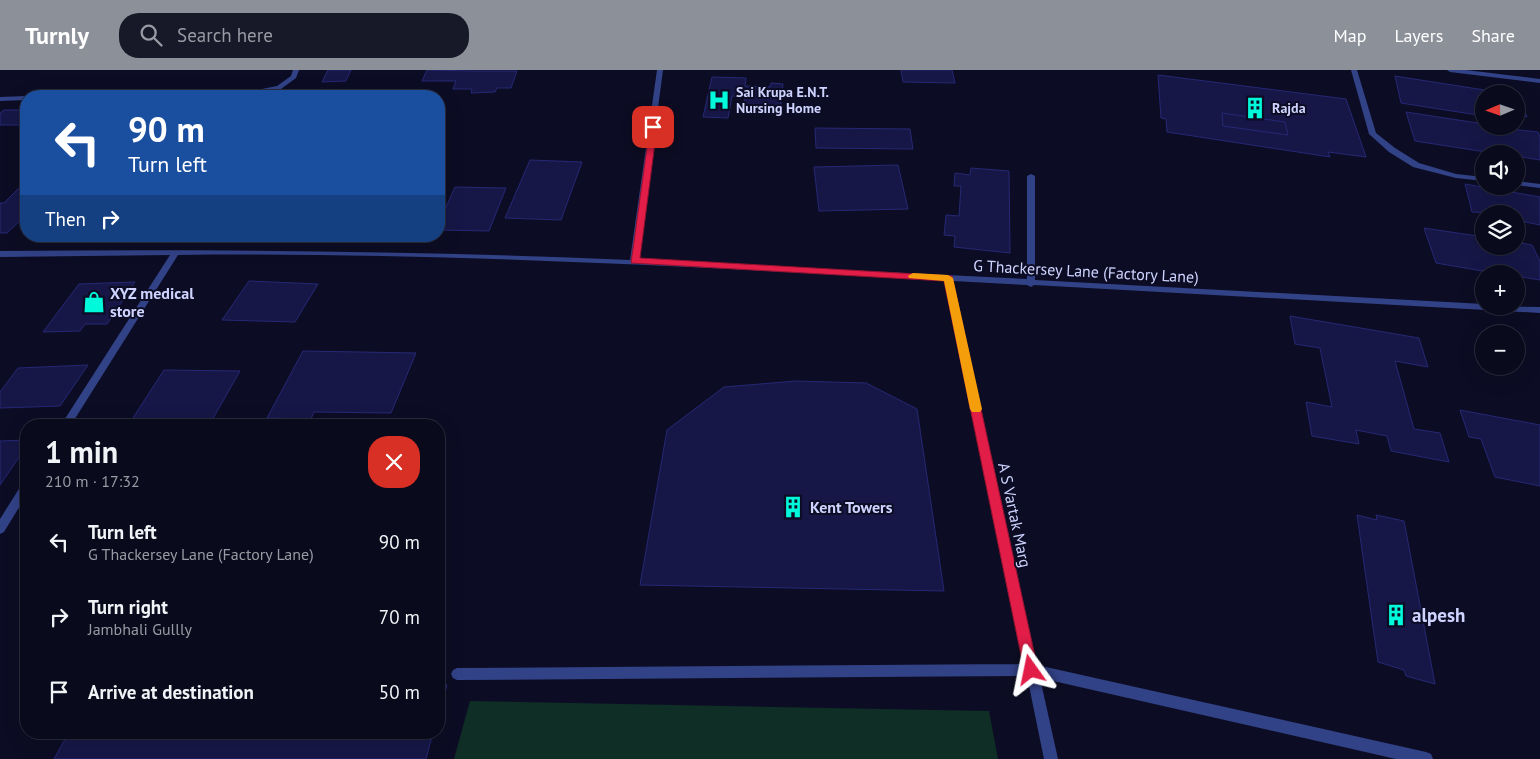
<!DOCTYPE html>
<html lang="en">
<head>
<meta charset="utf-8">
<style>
	body { margin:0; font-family:"PT Sans",sans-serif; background:#171828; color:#f1f3f6; height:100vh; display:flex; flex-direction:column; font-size:19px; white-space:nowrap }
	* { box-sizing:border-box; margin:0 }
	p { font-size:16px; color:#999aa3 }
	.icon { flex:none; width:28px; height:28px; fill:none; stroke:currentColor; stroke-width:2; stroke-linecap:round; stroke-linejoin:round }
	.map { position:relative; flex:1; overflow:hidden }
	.drawer { position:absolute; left:20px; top:349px; width:425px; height:320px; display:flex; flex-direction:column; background:#090a1b; border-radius:20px; box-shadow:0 5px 20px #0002,0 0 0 1px #292b3a }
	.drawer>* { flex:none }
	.guide { position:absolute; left:20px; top:20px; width:425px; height:152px; border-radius:20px; box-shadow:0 5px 20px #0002,0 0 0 1px #292b3a; background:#1a4fa0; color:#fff; overflow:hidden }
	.needle { width:32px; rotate:268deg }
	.buttons { position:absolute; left:1475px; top:15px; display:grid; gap:10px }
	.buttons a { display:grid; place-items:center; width:50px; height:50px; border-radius:50%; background:#090a1b; box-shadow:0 5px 20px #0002,0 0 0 1px #292b3a; font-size:25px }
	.pin { position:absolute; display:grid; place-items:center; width:42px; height:42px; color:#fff; margin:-21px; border-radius:10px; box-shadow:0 2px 8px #0006 }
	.me { position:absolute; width:55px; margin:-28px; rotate:348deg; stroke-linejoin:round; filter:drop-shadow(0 0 4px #0008) }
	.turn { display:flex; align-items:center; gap:18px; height:105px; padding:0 25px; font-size:22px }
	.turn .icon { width:65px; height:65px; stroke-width:2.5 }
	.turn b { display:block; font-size:35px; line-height:42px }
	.then { display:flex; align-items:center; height:48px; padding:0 25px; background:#0003; gap:10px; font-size:19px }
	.round { display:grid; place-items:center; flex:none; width:52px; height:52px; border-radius:20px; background:#171828 }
	.summary { display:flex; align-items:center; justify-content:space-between; height:85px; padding:0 25px }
	h1 { font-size:30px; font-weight:800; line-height:38px }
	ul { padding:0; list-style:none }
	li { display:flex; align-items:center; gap:15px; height:75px; padding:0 25px }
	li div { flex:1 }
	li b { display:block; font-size:19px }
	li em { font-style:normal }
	header { display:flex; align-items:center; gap:30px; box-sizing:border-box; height:70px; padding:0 25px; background:#8c9099; color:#fff }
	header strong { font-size:24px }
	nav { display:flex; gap:28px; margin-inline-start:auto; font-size:18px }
	.search { width:350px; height:45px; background:#171828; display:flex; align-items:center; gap:12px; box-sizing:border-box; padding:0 18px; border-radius:20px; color:#999aa3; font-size:19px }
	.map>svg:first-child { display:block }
	.green { fill:#0e2e26 }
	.building { fill:#161746; stroke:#262875 }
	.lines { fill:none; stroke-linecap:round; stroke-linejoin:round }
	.street { fill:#324287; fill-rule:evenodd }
	.route { fill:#e11d48; stroke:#92132f }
	.slow { fill:#f59e0b }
	.labels { text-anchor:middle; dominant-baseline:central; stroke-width:4; stroke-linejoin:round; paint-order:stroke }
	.far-poi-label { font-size:14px; font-weight:bold; fill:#ced4ff; stroke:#0c0d24; text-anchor:start }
	.street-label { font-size:16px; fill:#ced4ff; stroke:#0c0d24 }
	.poi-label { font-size:16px; font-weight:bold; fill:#ced4ff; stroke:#0c0d24; text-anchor:start }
	.near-poi-label { font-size:19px; font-weight:bold; fill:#ced4ff; stroke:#0c0d24; text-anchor:start }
</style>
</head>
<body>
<header>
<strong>Turnly</strong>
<div class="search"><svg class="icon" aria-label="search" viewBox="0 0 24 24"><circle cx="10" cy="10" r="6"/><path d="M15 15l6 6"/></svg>Search here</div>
<nav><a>Map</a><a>Layers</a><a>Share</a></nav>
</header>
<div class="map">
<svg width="1540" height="689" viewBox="0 0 1540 689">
	<rect width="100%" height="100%" fill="#0c0d24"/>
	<path class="green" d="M470,631l519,10 9,48h-544z"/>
	<path class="building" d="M328,0h23l-5,11 -24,1z
		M427,0l45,1h45l-6,17h-14l-2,4 -24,1 1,-4h-19l3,-8h-34z
		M901,0h51l3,13 -52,-1z
		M1158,5l188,24 20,58 -38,-5 2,5 -163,-25 -1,-13 -5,-1z
		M1395,6l115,18h-26v22l-83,-13z
		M712,7l34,1 -1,8 25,1 1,-4 12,1 -3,29 -29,-3 1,-4h-8l1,-9 -13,-1 -4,22 -25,-1z
		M1516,25h2l9,22 -11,-1z
		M4,40h22v15h-26v-12z
		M1406,42l78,12v2l54,6 2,5v23l-24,-4v-2h-17l-84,-13z
		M1222,43l63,9 3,13 -65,-9z
		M815,58l95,1 3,20 -97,-1z
		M530,90l52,2 -21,58 -56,-2z
		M898,95l10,44 -89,2 -5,-44z
		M971,98l38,3 1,82 -56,-6 1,-11 -11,-1 2,-20 13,1 2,-30h-7l1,-13 15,2z
		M26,111v34l-19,18h-7v-30h4z
		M1465,114l75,13v28l-24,-5v-6l-44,-2z
		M455,117l51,1 -17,43 -50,-1v-7z
		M1424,158l60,9v9h32v-4l16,3 8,16v19l-24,-4v-2h-16l-64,-11z
		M249,211l69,3 -23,38 -73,-2z
		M135,212l-28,42h-22l-5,7 -37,1 36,-48z
		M1290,246l129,22 9,29 -33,-6 19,68 26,4 9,29 -58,-11 -4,-15 -31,-6 3,14 -47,-8 -6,-34 26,5 -12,-59 -25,-4z
		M303,281l113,2 -25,60 -77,-1 -3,7 -44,-1z
		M88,295l-28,41 -60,2v-16l18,-24z
		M164,300l76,1 -29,51 -80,-1z
		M796,311l70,2 51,26 27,182 -304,-6 27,-155 57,-43z
		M1460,340l80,15v61l-45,-9 -14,-38 -12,-2z
		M26,370v7l-26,38v-44z
		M1357,445l20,5 -1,-5 28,6 31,163 -29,-8 -2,-6 -26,-8z
		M439,615h8l-8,29z
		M69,662h364l-7,27h-372z"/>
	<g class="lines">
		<path class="street" d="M293,0h6l-3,8 -15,11 -29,6 -152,1 3,-2 149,-3 25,-5 14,-10z
			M657,0h6l-25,190 389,19v-103l4,-2 4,2v104l449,24v2l56,1v6l-506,-28 -3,2 -4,-2 -74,-4 84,384 389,87 5,2 2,5h-37l-356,-81 18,81h-14l-17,-83 -570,4 -4,-2 -2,-4 2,-4 4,-2 567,-4 -80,-384c-254,-13 -511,-28 -766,-25l-107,170h-10l109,-170 -170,2v-6c210,-2 420,0 630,9z
			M1351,0h6l19,63 19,15 24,15 37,11 28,3v4l-28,-3 -43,-11 -24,-15 -20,-18z
			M1447,0h19l74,9v4l-90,-11z
			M26,26v4l-26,1v-4z
			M1516,111l24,3v4l-24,-3z
			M26,413v13l-22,36 -4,2v-15l22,-35z"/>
	</g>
	<path class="route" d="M650,56l7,1 -17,131 312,18 86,394 -2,4 -5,2 -5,-2 -2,-4 -80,-389 -313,-18z"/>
	<path class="slow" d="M913,203l35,2 5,3 29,131 -2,3h-8l-2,-3 -26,-128 -35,-3 -1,-2z"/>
	<defs>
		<g id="hospital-bare" transform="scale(1.725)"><path d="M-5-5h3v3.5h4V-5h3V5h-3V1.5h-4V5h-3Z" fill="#00f9da" stroke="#0c0d24" stroke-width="2.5" paint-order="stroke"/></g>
		<g id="building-bare" transform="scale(1.725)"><path d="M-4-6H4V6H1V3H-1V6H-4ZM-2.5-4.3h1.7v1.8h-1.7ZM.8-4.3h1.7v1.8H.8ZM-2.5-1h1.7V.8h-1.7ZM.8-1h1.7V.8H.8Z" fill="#00f9da" stroke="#0c0d24" stroke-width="2.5" paint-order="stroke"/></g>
		<g id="shop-bare" transform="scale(1.725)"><path d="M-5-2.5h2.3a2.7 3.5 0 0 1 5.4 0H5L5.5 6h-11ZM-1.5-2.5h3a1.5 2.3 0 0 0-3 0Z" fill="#00f9da" stroke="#0c0d24" stroke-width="2.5" paint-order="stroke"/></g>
	</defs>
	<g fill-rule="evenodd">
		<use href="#hospital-bare" x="719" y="30"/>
		<use href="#building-bare" x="1255" y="38"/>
		<use href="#shop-bare" x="94" y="232"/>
		<use href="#building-bare" x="793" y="437"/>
		<use href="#building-bare" x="1396" y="545"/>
	</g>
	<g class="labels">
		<g class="far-poi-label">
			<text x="736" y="22">Sai Krupa E.N.T.<tspan x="736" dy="16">Nursing Home</tspan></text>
			<text x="1272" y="38">Rajda</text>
		</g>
		<g class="street-label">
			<text transform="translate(1086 201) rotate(3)">G Thackersey Lane (Factory Lane)</text>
			<text transform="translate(1015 445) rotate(78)">A S Vartak Marg</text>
		</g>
		<g class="poi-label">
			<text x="110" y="223">XYZ medical<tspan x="110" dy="18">store</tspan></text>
			<text x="810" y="437">Kent Towers</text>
		</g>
		<g class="near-poi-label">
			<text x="1412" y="545">alpesh</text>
		</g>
	</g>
</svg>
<div class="buttons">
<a><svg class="needle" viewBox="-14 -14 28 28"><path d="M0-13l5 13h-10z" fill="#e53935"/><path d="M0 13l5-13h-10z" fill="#999aa3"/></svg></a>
<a><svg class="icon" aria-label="sound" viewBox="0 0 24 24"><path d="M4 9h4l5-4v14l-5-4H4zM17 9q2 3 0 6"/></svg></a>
<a><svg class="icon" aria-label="layers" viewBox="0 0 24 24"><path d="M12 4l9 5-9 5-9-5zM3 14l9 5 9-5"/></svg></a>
<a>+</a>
<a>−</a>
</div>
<div class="pin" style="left:653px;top:57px;background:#d93025"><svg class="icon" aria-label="arrive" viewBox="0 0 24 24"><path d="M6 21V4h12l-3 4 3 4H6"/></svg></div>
<svg class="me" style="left:1031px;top:600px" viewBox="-20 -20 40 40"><path d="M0-17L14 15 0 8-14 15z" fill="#e11d48" stroke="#fff" stroke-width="4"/></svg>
<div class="guide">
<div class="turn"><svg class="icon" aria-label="left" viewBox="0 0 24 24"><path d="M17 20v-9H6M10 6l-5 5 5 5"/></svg><div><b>90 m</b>Turn left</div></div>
<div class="then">Then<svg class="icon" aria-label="right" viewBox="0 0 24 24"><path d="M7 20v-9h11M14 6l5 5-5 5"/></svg></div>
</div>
<section class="drawer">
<div class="summary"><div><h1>1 min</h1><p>210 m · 17:32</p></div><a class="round" style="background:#d93025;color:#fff"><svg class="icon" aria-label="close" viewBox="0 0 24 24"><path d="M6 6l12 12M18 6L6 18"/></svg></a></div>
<ul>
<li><svg class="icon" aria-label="left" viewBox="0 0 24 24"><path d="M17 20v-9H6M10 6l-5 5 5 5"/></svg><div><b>Turn left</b><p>G Thackersey Lane (Factory Lane)</p></div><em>90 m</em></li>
<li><svg class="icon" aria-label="right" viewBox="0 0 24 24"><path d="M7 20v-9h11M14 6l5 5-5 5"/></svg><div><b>Turn right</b><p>Jambhali Gullly</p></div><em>70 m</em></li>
<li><svg class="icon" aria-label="arrive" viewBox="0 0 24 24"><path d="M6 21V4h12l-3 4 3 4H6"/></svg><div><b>Arrive at destination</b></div><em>50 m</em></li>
</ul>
</section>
</div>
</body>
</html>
